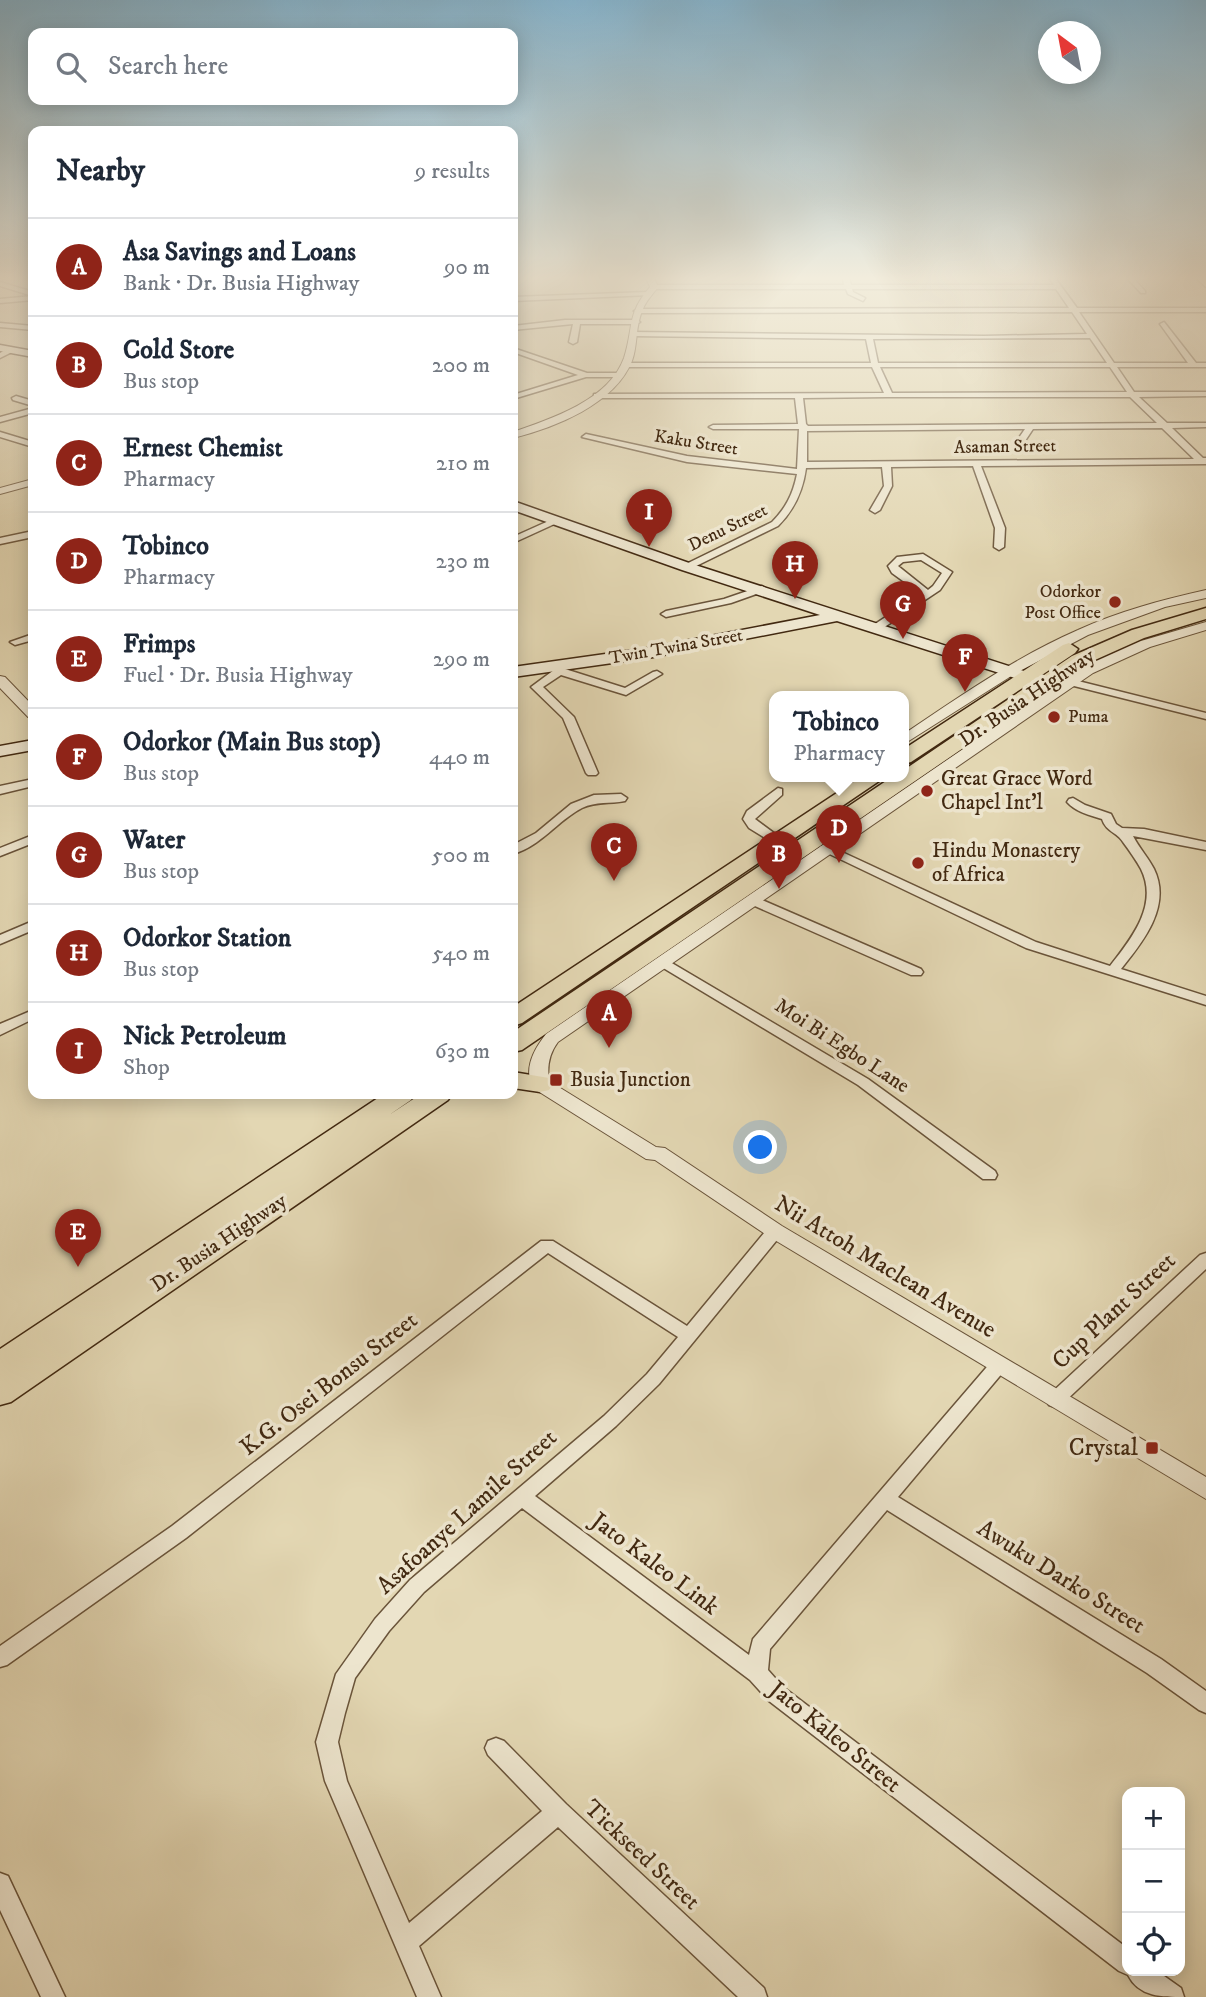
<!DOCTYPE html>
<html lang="en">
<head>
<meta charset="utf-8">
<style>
  :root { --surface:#fff; --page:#f2f2f3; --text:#1f2937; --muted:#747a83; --line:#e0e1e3; --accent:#8f2418 }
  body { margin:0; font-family:"IM FELL DW Pica",serif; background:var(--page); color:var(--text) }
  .controls { position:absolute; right:21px; bottom:21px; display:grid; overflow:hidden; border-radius:14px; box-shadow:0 4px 18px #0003 }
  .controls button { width:63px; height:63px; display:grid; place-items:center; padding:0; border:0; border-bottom:2px solid var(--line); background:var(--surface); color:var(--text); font:35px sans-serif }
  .compass { position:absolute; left:1038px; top:21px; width:63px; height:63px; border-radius:50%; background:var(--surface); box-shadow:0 4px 18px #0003; rotate:328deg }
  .you { position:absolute; left:761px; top:1148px; width:24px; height:24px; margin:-18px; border:5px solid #fff; border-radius:50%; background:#1a73e8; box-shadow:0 0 0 10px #1a73e833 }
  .badge { display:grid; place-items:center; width:46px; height:46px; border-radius:50%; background:var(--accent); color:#fff; font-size:23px; font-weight:700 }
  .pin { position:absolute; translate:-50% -58px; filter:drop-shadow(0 2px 4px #0008) }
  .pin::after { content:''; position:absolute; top:37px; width:24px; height:21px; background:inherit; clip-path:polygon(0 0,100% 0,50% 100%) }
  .popup { position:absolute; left:769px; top:691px; width:140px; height:91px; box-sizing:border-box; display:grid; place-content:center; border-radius:14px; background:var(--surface); filter:drop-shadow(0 2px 5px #0005); font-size:23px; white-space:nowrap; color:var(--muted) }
  .popup b { font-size:26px; color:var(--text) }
  .popup::after { content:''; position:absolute; left:50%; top:100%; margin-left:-14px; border:14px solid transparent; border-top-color:var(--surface) }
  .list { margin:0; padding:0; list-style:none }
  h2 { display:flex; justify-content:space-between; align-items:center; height:91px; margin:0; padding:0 28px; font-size:30px }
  h2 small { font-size:23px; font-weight:400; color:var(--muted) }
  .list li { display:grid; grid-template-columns:46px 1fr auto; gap:21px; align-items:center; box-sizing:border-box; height:98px; padding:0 28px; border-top:2px solid var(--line) }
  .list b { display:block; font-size:26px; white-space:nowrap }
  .list p { margin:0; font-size:23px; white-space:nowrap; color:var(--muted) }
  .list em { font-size:23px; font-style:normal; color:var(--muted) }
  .icon { flex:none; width:38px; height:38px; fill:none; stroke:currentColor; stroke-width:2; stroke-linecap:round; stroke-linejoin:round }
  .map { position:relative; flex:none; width:1206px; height:1997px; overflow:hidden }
  .search { position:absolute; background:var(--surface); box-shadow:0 4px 18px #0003; left:28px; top:28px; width:490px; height:77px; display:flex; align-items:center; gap:18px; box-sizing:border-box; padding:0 24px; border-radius:14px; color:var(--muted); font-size:26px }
  .panel { position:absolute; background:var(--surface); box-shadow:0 4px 18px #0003; left:28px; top:126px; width:490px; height:973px; border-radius:14px }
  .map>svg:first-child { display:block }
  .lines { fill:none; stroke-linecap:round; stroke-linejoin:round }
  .minor-casing { stroke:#6a543a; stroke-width:3 }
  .tertiary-casing { stroke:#6a543a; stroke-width:2 }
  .secondary-casing { stroke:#422911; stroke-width:3 }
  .trunk-casing { stroke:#422911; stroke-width:3 }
  .minor { fill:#ede5ce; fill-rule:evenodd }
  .tertiary { fill:#ede5ce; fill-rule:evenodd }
  .secondary { fill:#ede5ce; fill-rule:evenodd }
  .trunk { fill:#e3d7b3; fill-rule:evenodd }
  .poi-dot { fill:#8f2418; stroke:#ede5ce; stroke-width:2.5 }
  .labels { text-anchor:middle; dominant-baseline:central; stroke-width:7; stroke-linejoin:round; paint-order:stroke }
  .far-street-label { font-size:18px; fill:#422911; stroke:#ede5ce }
  .far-poi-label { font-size:18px; fill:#422911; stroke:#ede5ce; text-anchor:end }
  .street-label { font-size:21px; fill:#422911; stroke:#ede5ce }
  .poi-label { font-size:21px; fill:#422911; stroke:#ede5ce; text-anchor:start }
  .near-street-label { font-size:24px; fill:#422911; stroke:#ede5ce }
  .near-poi-label { font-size:24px; fill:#422911; stroke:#ede5ce; text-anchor:end }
</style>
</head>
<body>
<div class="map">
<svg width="1206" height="1997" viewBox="0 0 1206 1997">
  <rect width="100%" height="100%" fill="#e3d7b3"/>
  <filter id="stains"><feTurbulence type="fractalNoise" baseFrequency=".00286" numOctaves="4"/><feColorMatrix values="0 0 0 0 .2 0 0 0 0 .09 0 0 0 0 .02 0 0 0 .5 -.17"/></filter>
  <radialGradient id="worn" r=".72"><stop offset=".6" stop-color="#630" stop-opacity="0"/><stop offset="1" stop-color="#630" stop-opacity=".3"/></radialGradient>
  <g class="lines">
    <defs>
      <path id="minor" d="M843,278H849L851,285H1054L1050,279L1055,278L1077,308H1206V312H1079L1114,363H1188L1160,324L1164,322L1196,363H1206V367H1117L1134,392H1206V396L1139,397L1167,423H1206V427L1172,428L1203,458H1206V464L981,466L1005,528L1004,547L999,550L994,547L995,528L973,466L891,467L892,486L880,510L875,513L870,510L884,486L882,467L806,468C803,490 795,509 778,526L690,569H684V565L772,522C786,508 793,494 797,474L687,462L582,437L586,434L687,456L797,469L799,429H713L709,427L713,425L798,424L795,398H594V394L884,393L872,367H626L622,365L626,363H871L866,339L634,336H631V332L984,336L1087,334L1072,312L638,313L634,311L638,309L1069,308L1056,289H852L853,292L865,298L863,301L848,294L846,289H654L651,287L654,285H844ZM1090,338L1107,363H878L873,339ZM880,367H1110L1127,392L892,393ZM887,397H1130L1157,423L808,426L806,424L803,398ZM1162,428L1194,459L807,462V431L1025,429L1014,445L1018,448L1021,447L1033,429Z
        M1127,278H1133L1145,291V293H1141Z
        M1196,278H1202L1206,281V287Z
        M0,282L33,292V300L0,303V299L33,296L0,286Z
        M648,292L650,295L513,301V297Z
        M565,320H636L640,322L636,324H580L577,342L573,344L569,342L573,324L513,330V326Z
        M0,323L33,326V330L0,327Z
        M9,348L16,350L0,358V353Z
        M513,348L587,373H618L622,375L618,377H586L513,399V395L578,375L513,352Z
        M16,396L33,401V406L13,400L12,398Z
        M33,408V413L0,422V417Z
        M0,432L33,442V447L0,437Z
        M553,519L561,521L513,543V537Z
        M33,531V537L0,544V538Z
        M923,554L952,572L940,590L880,630H872V626L921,594L892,573L888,566L897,557ZM921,560L942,573L933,586L928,590L898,566L903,562Z
        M762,586L767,589L765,591L731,603L666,617L661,614L666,611L724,599Z
        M33,634V640L15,645L10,642Z
        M558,663L562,664L565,669L625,688L653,672L657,671L662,674L626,695L561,675L543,687L574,717L598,773L596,775H588L586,773L563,718L531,687L554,670L553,666Z
        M1070,679L1206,713V719L1066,684V680Z
        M33,779V786L0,794V786Z
        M778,788L782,789V795L755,819L782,839L784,842L778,846L749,828L743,819L747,811Z
        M621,794L627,798L625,801C610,804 596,801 582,808C557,821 541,846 513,854V845L536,833L571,804L594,795Z
        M1073,798L1085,805L1111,814L1116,824L1122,828L1144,829L1206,842V850L1133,836C1139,848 1148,857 1154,869C1172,906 1143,942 1121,969L1206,996V1005L1026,948L819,849L821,846H829L1036,942L1110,966C1131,939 1159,905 1141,869C1136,860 1129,850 1123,842C1117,832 1106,832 1102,819C1089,815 1076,812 1067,802L1069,799Z
        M33,835V843L0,856V848Z
        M753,896L921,969L923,972L921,975H911L748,903L746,900L748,897Z
        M33,921V930L0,944V935Z
        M665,959L868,1079L995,1171L997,1175L995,1179H983L858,1085L660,966L658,963L660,960Z
        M33,1010V1019L0,1035V1024Z
        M775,1225L781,1227L783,1231L781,1235L659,1384L616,1426L535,1496L749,1655L753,1639L992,1361L998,1359L1004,1361L1007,1366L1004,1371L898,1497L1161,1659L1206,1691V1713L1199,1710L1147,1673L887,1510L770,1649L768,1670L783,1687L1127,1948V1971H1157L1181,1988L1184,1997C1162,1997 1139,1997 1128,1975L1119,1971L769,1701L750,1680L522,1508L424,1592L389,1631L355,1678L345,1713L338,1742L347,1781L409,1923L542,1811L488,1755L485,1748L488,1741L496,1738L504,1741L566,1804L764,1988L767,1997H738L558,1827L419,1946L441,1997H417L325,1781L316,1742L336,1674L375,1619L410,1580L604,1416L647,1374L678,1337L548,1253L186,1538L7,1665L0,1667V1646L172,1526L541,1241H553L687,1326L769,1227Z
        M1206,1253V1269L1061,1405L1055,1407L1049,1405L1046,1400L1049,1395L1200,1255Z
        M0,1873L8,1876L65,1997H41L0,1910Z"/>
      <path id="tertiary" d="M646,278H654L658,287C653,294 646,301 643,309C635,325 638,345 632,361C615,404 554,428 513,438V432C551,419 609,400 624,358C634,327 626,315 650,287Z
        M33,479V485L0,494V488Z
        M1206,590V598L1165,607L1088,635L1016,673L904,744V734C960,696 1016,657 1078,630C1119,611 1162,600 1206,590Z
        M1206,622V630L1150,647L1093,673L558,1042C549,1054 547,1066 549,1081L656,1147L665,1148L782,1226L1206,1477V1499L768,1236L655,1160L646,1159L533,1088C523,1069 534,1049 546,1034L1083,667L1141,641Z
        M0,676L5,677L33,706V718L28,717L0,688Z"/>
      <path id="secondary" d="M0,345L33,351V357L0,351Z
        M513,501L692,564L1052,680L1054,683L1046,688L1040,686L837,621L648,658L513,677V667L648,648L820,615L682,570L513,510Z
        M33,740V750L0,756V746Z"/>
      <path id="trunk" d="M1206,608V619L1144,638L1086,664L522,1050L513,1052V1032L892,777H904V770L1072,656L1132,630Z
        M1069,643L1078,649L1075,653L911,762L904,764V749L1063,645Z
        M861,777H885L522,1023L513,1026V1007Z
        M513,1072L549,1078L553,1084L549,1090L540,1092L513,1088Z
        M384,1094H415L411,1100L389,1115L421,1094H452L448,1100L11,1402L0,1405V1349Z"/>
    </defs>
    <use href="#minor" class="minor-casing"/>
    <use href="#tertiary" class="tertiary-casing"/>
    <use href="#secondary" class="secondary-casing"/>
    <use href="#trunk" class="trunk-casing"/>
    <use href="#minor" class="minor"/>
    <use href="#tertiary" class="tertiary"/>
    <use href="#secondary" class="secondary"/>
    <use href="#trunk" class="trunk"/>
  </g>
  <linearGradient id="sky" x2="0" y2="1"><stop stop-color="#87b6d0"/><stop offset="0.5" stop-color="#f2eddd"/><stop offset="1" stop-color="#f2eddd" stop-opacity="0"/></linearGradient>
  <rect width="1206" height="557" fill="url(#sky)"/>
  <g class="poi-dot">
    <circle cx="1115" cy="602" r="7"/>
    <circle cx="1054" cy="717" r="7"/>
    <circle cx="927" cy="791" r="7"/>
    <circle cx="918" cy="863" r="7"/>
    <rect x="549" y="1073" width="14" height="14" rx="3.5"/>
    <rect x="1145" y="1441" width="14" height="14" rx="3.5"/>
  </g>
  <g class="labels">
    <g class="far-street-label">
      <text transform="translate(696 443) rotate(9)">Kaku Street</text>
      <text transform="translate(1005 447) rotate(-1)">Asaman Street</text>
      <text transform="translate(728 528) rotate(-26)">Denu Street</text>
      <text transform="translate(676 647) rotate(-10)">Twin Twina Street</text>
    </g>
    <g class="far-poi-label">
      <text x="1101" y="592">Odorkor<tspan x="1101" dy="21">Post Office</tspan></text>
      <text x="1068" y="717" text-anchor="start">Puma</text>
    </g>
    <g class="street-label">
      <text transform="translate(1027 698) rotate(-34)">Dr. Busia Highway</text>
      <text transform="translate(842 1046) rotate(33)">Moi Bi Egbo Lane</text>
      <text transform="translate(219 1243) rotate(-34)">Dr. Busia Highway</text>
    </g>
    <g class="poi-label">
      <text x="941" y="779">Great Grace Word<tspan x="941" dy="24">Chapel Int'l</tspan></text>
      <text x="932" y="851">Hindu Monastery<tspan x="932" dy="24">of Africa</tspan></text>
      <text x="570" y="1080">Busia Junction</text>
    </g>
    <g class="near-street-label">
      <text transform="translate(885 1267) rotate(31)">Nii Attoh Maclean Avenue</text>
      <text transform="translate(1114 1311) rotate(-43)">Cup Plant Street</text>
      <text transform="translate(329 1384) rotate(-38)">K.G. Osei Bonsu Street</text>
      <text transform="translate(467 1512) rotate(-42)">Asafoanye Lamile Street</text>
      <text transform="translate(655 1564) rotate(37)">Jato Kaleo Link</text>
      <text transform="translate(1061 1577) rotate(32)">Awuku Darko Street</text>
      <text transform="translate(835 1737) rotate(39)">Jato Kaleo Street</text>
      <text transform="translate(642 1855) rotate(43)">Tickseed Street</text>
    </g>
    <g class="near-poi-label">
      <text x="1138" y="1448">Crystal</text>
    </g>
  </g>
  <rect width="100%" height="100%" filter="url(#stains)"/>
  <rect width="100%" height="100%" fill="url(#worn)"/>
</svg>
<div class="controls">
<button>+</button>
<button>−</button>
<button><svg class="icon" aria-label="locate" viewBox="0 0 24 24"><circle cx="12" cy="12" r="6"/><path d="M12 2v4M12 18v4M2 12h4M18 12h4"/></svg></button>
</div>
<svg class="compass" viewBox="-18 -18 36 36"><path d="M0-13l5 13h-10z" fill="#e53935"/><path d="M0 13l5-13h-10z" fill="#747a83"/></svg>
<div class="you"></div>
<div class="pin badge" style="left:609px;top:1048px">A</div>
<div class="pin badge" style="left:779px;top:889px">B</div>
<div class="pin badge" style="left:614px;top:881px">C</div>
<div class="pin badge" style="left:839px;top:863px">D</div>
<div class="popup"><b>Tobinco</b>Pharmacy</div>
<div class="pin badge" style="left:78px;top:1267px">E</div>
<div class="pin badge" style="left:965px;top:692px">F</div>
<div class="pin badge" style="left:903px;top:639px">G</div>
<div class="pin badge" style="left:795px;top:599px">H</div>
<div class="pin badge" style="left:649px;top:547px">I</div>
<div class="search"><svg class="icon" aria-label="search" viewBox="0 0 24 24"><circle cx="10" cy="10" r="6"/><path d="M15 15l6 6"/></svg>Search here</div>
<section class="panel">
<h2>Nearby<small>9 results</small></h2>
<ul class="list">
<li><span class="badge">A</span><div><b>Asa Savings and Loans</b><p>Bank · Dr. Busia Highway</p></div><em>90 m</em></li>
<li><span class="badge">B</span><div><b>Cold Store</b><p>Bus stop</p></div><em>200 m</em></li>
<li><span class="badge">C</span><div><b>Ernest Chemist</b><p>Pharmacy</p></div><em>210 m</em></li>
<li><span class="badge">D</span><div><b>Tobinco</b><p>Pharmacy</p></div><em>230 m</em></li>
<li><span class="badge">E</span><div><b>Frimps</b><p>Fuel · Dr. Busia Highway</p></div><em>290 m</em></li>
<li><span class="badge">F</span><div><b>Odorkor (Main Bus stop)</b><p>Bus stop</p></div><em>440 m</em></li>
<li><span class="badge">G</span><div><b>Water</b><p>Bus stop</p></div><em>500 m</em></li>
<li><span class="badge">H</span><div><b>Odorkor Station</b><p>Bus stop</p></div><em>540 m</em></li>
<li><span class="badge">I</span><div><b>Nick Petroleum</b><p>Shop</p></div><em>630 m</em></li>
</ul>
</section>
</div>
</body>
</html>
